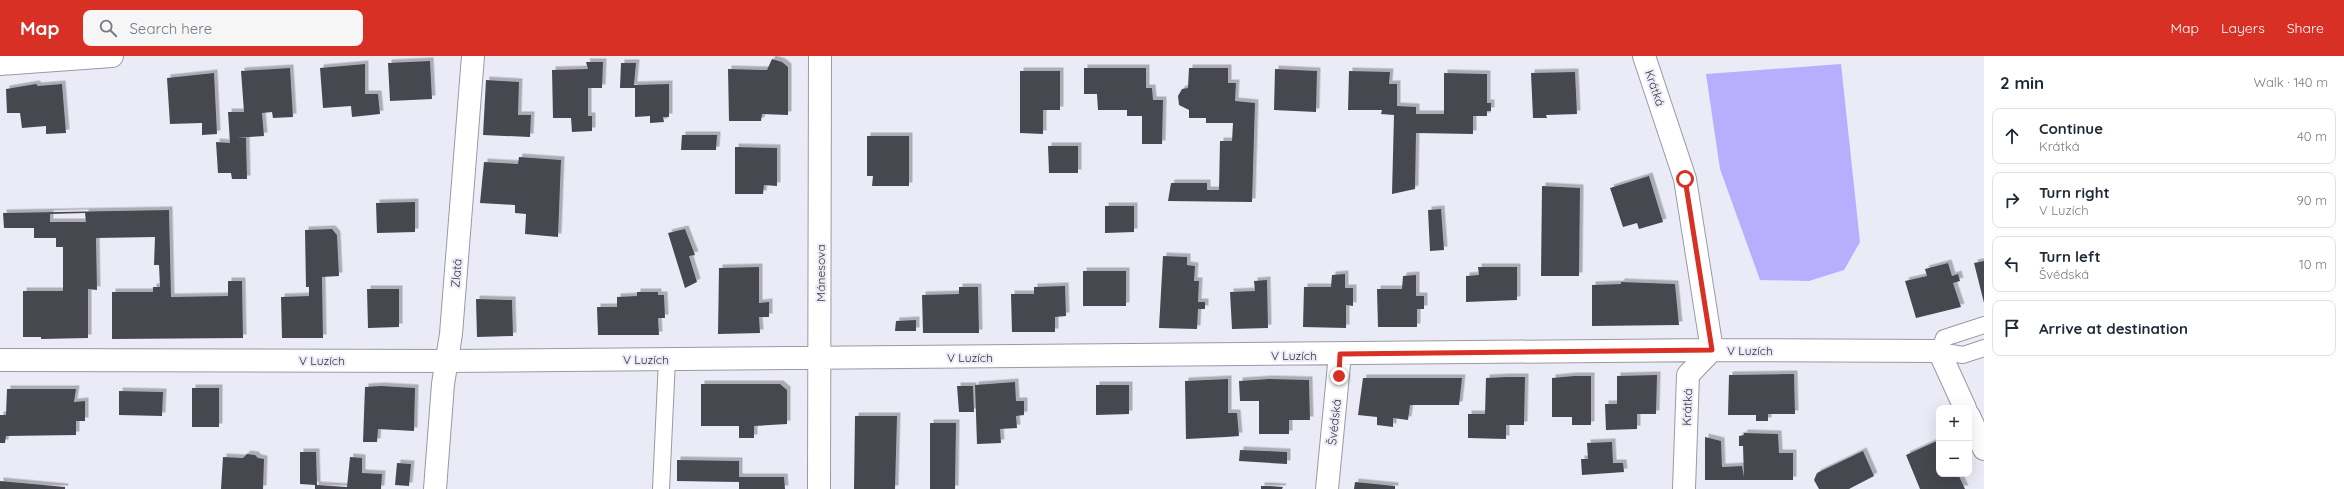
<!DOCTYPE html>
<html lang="en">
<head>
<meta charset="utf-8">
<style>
  :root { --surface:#fff; --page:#f6f6f7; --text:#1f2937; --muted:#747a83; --line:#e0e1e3; --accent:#d93025 }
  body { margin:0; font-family:Quicksand,sans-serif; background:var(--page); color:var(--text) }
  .controls { position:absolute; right:12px; bottom:12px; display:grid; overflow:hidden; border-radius:8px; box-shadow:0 4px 16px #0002 }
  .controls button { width:36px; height:36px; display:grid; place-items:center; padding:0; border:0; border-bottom:1px solid var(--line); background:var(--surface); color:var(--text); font:20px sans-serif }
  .stop { position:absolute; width:12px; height:12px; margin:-9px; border:3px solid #d93025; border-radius:50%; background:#fff }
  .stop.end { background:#d93025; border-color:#fff; box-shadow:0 1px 4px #0008 }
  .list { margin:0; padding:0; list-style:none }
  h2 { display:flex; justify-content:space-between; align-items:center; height:52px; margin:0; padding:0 16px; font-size:17px }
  h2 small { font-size:13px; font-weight:400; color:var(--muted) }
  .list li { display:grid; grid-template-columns:26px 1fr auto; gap:12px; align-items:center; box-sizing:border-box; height:56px; margin:0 8px 8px; padding:0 8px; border:1px solid var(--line); border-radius:8px }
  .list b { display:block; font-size:15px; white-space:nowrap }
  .list p { margin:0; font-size:13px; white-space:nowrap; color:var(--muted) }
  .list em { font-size:13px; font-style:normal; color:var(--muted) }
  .icon { flex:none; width:22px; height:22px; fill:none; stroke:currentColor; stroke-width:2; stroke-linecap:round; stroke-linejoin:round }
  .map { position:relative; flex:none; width:1984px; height:433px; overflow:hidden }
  header { display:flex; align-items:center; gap:24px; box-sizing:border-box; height:56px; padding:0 20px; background:var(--accent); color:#fff }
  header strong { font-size:19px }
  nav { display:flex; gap:22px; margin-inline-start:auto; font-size:14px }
  .search { width:280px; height:36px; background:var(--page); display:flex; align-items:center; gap:10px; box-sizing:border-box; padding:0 14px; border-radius:8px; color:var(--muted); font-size:15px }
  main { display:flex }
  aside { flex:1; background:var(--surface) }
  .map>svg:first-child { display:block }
  .green { fill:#b7affd }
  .building { fill:#474750; fill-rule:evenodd; filter:url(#shadow) }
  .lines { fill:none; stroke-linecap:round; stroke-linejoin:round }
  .service-casing { stroke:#9a99a4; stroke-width:18 }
  .minor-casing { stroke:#9a99a4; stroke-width:24 }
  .service { stroke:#fff; stroke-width:16 }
  .minor { stroke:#fff; stroke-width:22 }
  .route { stroke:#d93025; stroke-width:5 }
  .labels { text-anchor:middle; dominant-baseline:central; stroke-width:4; stroke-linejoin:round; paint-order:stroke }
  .street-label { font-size:12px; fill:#343438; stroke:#ebeaf7 }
</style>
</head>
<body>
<header>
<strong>Map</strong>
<div class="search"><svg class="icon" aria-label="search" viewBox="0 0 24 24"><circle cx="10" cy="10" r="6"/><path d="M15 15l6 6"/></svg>Search here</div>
<nav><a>Map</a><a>Layers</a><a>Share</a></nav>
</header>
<main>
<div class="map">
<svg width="1984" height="433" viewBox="0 0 1984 433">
  <defs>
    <filter id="shadow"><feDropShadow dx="3.5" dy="-3.5" stdDeviation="0" flood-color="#0004"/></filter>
  </defs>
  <rect width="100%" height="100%" fill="#ebeaf7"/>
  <path class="green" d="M1841,8L1860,186L1844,214L1809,225L1760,224L1720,113L1706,18Z"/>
  <path class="building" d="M772,3L782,6L788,11V59L762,58L761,65H729L728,13L767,14Z
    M430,5L432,43L390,45L388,7Z
    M586,6H603L602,32H588V60H592V75L572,76L571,62H553L552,14L588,13Z
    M621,7H636L634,29L669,28V61H663L664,66L650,67V60L635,61V32H620Z
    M365,8V38H378L380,58L352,61L351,50L323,52L320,12Z
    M290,12L293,61L273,62L272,56L262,57L264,80L237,82H246L247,123H232L231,117H218L216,86L230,87L228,56H244L241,15Z
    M1084,12H1146V32H1152L1153,44H1163L1162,88H1142V60H1127V54H1098L1097,38H1084Z
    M1189,12H1228V27H1236L1235,45L1255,47L1252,146L1168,145L1171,127H1207V134H1219L1220,85H1232L1233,67H1206V62H1189V54L1179,49L1178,40L1182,33L1188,32Z
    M1275,13L1317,15L1316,56L1274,54Z
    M1020,15H1060V54H1043V78L1020,77Z
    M1349,15L1390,16L1389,28H1397V50L1416,51V58H1444V17L1487,18V47H1491V55H1487V60H1473V78L1416,77L1415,133L1392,138L1394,59L1381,58L1382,54H1348Z
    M1575,16L1577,58L1546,59L1547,62H1533L1531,17Z
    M214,17L217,78L202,79V67L170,68L167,22Z
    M486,24L519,26L518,59H531L530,81L483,79Z
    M36,28L38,30L62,28L66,77L46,78V70L22,72L20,57H7L6,33Z
    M682,79H717L716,94H681Z
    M867,80H909V130H872L873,120H867Z
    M1048,90H1078V117H1049Z
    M735,91L777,92V130L764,129L763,138H735Z
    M519,101L561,104L558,181L525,178L526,158L515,157V149L480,147L484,106L518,108Z
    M1649,120L1663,166L1639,173L1637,167L1623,171L1610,132Z
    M1542,130L1580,132L1579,220H1541Z
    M415,146V176L377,177L376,147Z
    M1105,150H1134V176L1105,177Z
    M1441,153L1444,194L1430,195L1428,154Z
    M169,154L171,241L228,240V225H242L243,282L112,283V236H153V231H160L159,209H154L155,181L96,182L97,234L88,233V282L41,283V281H23V235H63V191H56V182H34V172H4L3,157ZM85,157L86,166H50V158Z
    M332,173L337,179L339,220L322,221L323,282H282L281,241L309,240V231H306L305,174Z
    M685,173L695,199L689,200L697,226L685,232L668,177Z
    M1163,200L1187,201V209L1195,210L1194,225H1199L1198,246H1205V253H1198L1197,273L1159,272Z
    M1984,205V247L1974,207Z
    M1948,207L1952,220L1958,218L1960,225L1953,227L1961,251L1916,262L1905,225L1927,220L1925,213Z
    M759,211V247L769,246V261H759L760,277L718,278L719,212Z
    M1478,211H1517V244L1466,246V220L1479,219Z
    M1083,215H1126V250H1083Z
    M1345,218V232H1353V250L1346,249V272L1303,271L1304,231H1331L1332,219Z
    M1416,219V240H1424V253H1417V271H1378L1377,233H1402L1403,220Z
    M1267,224L1268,272L1232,273L1230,236L1255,235L1254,225Z
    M1621,226L1675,228L1679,269L1592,270V229L1621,228Z
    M1065,230L1066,260L1055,261V276H1012L1011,238H1034V231Z
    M959,231H978L979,277H923L922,239L959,238Z
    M367,233H399V271L368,272Z
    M637,236H658V239H664L665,262H658L659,279H598L597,251H617V241L637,240Z
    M476,243L512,244L513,280L477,281Z
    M916,264V275H895L896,265Z
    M1794,318L1795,358H1768V365H1756V359H1728L1729,319Z
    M1657,319L1656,358H1637V373L1606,374L1605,348H1617V320Z
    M1574,320H1591V369H1572V361H1552V322Z
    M1507,321H1525L1524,369H1506V383L1468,382V358H1485L1486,322Z
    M1363,322H1462L1459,349H1410L1408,364L1393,362V371L1377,369V361L1358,359Z
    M1228,323V357H1237L1239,380L1226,381V376V381L1186,383L1185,325Z
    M1269,323L1309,324L1310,364H1289V378H1259V345H1240L1239,325Z
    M1015,326L1016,345H1024V359L1016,360L1017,372L1000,373L1001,387L977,388L975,329Z
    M701,328H780L787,334V368L754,370V382H739V370H701Z
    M1096,329H1129V358L1096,359Z
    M381,330L415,332L414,375L378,373L377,386H363L365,331Z
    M957,330H973L974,356H959Z
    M192,332H219V371H192Z
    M7,333H76L74,346L85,345V365H76V379L6,380L5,387H0V359H6Z
    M119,335L163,336L162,360L119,359Z
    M855,360H897L895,433H854Z
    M930,367H956L955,433H930Z
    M1744,377L1778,378L1779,397H1793V424H1705V381L1721,385L1722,411L1742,410L1744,421L1743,390H1739V380L1744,379Z
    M1939,384V418H1958L1965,433H1920L1906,399Z
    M1612,386L1613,407H1623L1624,416L1582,419L1581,403H1588L1587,387Z
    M1240,394L1287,396V408L1239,405Z
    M1863,395L1874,420L1849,433H1819L1814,424L1817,417Z
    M300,396H316L317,429L347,431L350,401L362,402V417L382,418L381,433H315V429L300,428Z
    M247,398L255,399L258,402L264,403L263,433H221L223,401L243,402Z
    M677,404L739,405V421H784L785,433H739V426L677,425Z
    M397,407L411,408L409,430L395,429Z
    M0,425L65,431V433H0Z
    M1355,426L1395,430V433H1354Z
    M1261,430H1270L1283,431L1282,433H1261Z"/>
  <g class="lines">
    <defs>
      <path id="service" d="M1984,269L1944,282L1939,295L1963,299L1984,292
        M661,433L667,303"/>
      <path id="minor" d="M1644,0L1685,123L1712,294L1688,319L1684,433
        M0,8L112,0
        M0,304L448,305L1712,294L1939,295L1965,352
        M1969,360L1984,393
        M435,433L443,328L451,278L473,0
        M819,433L820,0
        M1327,433L1340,298"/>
    </defs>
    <use href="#service" class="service-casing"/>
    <use href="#minor" class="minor-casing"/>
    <use href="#service" class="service"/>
    <use href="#minor" class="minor"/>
  </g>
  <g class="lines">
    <path class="route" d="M1339,320L1340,298L1712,294L1685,123"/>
  </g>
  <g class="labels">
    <g class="street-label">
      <text transform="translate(1655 32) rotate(71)">Krátká</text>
      <text transform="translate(456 217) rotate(-85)">Zlatá</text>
      <text transform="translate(820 217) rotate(-90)">Mánesova</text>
      <text x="1750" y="294">V Luzích</text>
      <text x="1294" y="299">V Luzích</text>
      <text x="970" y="301">V Luzích</text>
      <text x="646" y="303">V Luzích</text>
      <text x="322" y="304">V Luzích</text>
      <text transform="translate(1687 351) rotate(-88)">Krátká</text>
      <text transform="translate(1334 366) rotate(-84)">Švédská</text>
    </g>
  </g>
</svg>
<div class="controls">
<button>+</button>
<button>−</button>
</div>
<div class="stop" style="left:1685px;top:123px"></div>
<div class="stop end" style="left:1339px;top:320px"></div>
</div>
<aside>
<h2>2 min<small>Walk · 140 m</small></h2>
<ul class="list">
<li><svg class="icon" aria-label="ahead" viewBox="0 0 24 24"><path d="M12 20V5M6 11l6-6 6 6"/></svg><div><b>Continue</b><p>Krátká</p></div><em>40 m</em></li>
<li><svg class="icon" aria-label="right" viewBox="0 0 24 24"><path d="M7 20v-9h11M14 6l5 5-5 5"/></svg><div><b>Turn right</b><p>V Luzích</p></div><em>90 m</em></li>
<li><svg class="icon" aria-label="left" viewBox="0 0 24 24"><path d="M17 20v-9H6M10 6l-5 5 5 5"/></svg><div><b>Turn left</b><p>Švédská</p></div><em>10 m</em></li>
<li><svg class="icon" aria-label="arrive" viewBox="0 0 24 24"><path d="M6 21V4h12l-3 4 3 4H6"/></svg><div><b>Arrive at destination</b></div></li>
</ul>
</aside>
</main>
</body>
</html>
